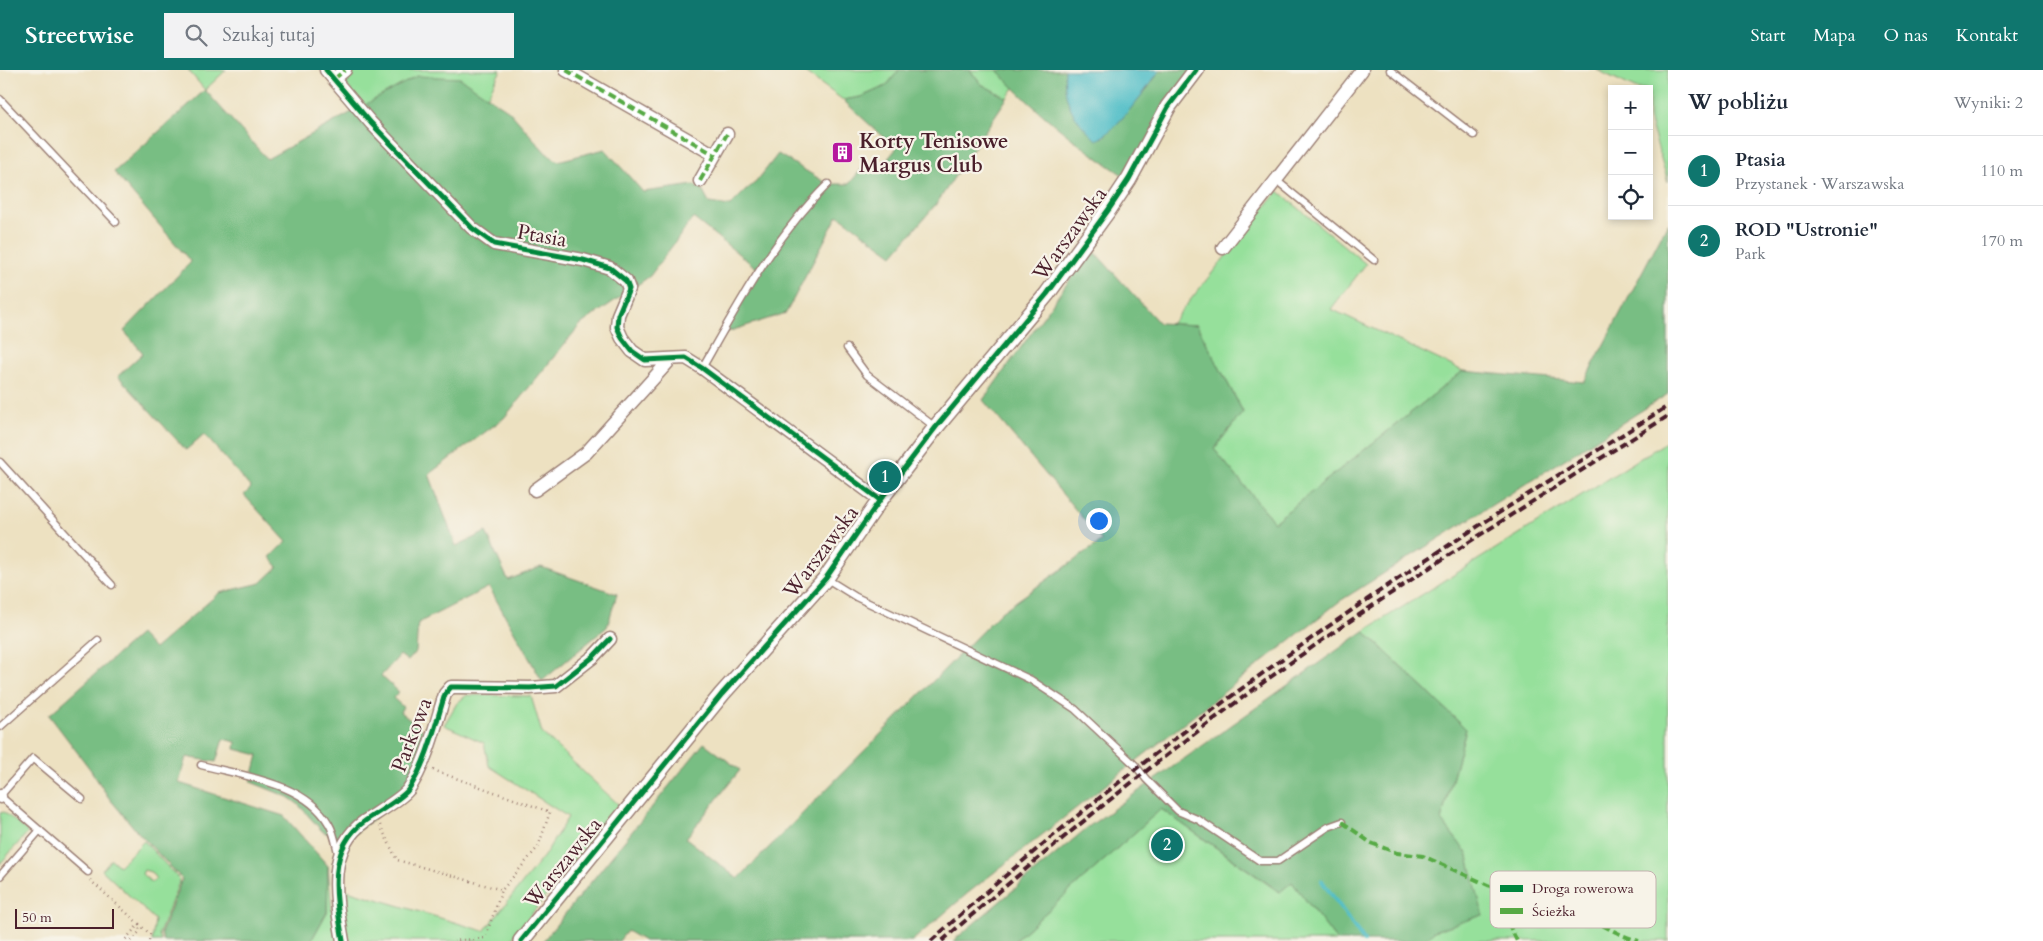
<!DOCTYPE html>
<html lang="pl">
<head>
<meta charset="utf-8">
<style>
  :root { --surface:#fff; --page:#f2f2f3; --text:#1f2937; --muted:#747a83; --line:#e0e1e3; --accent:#0f766e }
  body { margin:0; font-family:Cardo,serif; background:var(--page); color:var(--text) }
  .controls { position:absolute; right:15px; top:15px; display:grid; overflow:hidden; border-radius:0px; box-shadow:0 2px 8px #0003 }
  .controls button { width:45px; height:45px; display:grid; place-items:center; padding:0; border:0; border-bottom:1px solid var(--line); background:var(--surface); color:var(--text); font:25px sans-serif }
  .scale { position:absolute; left:15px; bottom:12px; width:99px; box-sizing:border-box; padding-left:5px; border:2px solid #4a1f2b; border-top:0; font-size:14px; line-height:18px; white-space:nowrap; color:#4a1f2b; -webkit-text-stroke:4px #f7f3e8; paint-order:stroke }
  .you { position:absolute; left:1098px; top:450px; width:18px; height:18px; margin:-12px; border:4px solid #fff; border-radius:50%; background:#1a73e8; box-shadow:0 0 0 8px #1a73e833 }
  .badge { display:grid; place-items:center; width:32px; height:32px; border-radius:50%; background:var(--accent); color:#fff; font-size:16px; font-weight:700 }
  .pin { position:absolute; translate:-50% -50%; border:2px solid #fff; box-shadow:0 1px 5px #0006 }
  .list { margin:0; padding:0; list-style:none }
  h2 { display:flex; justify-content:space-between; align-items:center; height:65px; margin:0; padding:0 20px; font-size:21px }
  h2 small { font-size:16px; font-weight:400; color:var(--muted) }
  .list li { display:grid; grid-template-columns:32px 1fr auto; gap:15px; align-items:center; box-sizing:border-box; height:70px; padding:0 20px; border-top:1px solid var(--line) }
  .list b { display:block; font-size:19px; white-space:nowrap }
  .list p { margin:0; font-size:16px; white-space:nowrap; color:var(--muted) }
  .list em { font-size:16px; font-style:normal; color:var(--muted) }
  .icon { flex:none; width:28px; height:28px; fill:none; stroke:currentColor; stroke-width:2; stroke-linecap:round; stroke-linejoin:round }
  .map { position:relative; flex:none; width:1668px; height:871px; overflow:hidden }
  header { display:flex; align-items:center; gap:30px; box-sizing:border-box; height:70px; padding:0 25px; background:var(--accent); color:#fff }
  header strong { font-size:24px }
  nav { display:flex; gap:28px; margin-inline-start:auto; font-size:18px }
  .search { width:350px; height:45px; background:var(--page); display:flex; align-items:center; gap:12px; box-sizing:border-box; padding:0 18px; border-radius:0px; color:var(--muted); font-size:19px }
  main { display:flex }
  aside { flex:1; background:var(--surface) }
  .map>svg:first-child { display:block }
  .green { fill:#96e09b; stroke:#708063; fill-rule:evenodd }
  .forest { fill:#78be83; stroke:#616e57 }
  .water { fill:#50bec7; stroke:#4d6e79 }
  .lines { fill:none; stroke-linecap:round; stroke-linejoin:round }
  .stream { stroke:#50bec7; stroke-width:4 }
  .service-casing { stroke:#9c8076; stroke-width:9 }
  .minor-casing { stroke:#9c8076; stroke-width:15 }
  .tertiary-casing { stroke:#9c8076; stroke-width:18 }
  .path { stroke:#9c8076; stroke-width:2.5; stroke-dasharray:1 4; stroke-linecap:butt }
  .service { stroke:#fff; stroke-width:6 }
  .minor { stroke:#fff; stroke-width:12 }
  .tertiary { stroke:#fff; stroke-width:15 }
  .rail { stroke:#4a1f2b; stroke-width:4; stroke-dasharray:8 4; stroke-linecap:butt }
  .quiet { stroke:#57aa44; stroke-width:4; stroke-dasharray:8 4; stroke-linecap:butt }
  .cycleway-casing { stroke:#f7f3e8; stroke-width:8 }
  .cycleway { stroke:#00873e; stroke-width:5 }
  .labels { text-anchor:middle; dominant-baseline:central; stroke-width:4.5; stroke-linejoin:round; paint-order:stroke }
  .poi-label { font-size:21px; font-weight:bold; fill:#4a1f2b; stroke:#f7f3e8; text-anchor:start }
  .street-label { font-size:21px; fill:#4a1f2b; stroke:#f7f3e8 }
  .key { fill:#f7f3e8; stroke:#c3b3af; stroke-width:1 }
  .key-label { font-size:14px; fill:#4a1f2b }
</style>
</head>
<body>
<header>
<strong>Streetwise</strong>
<div class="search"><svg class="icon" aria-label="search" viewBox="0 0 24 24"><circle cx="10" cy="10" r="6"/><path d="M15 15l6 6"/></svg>Szukaj tutaj</div>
<nav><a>Start</a><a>Mapa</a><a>O nas</a><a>Kontakt</a></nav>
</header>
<main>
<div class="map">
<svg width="1668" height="871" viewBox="0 0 1668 871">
  <rect width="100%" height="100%" fill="#f7f3e8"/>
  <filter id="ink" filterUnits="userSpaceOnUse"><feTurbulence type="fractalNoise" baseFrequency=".02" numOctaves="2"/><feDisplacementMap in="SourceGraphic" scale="10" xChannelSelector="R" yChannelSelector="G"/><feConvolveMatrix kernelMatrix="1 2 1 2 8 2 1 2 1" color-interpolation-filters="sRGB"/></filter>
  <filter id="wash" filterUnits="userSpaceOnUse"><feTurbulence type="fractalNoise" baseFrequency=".0096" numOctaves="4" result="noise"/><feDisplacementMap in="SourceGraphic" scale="20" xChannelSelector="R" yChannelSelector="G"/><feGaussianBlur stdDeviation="1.12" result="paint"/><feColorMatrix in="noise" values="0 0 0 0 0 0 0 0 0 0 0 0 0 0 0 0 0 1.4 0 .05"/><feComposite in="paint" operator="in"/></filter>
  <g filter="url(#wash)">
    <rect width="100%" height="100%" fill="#ede1c1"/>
    <path class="green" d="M188,0H226L205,20Z
      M357,0H501L487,27L460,9L363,36L343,11Z
      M802,0H899L886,16L861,27L843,30Z
      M970,0H997L1014,18L1007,28L981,14Z
      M1597,0H1668V112L1649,48V19H1637Z
      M1278,121L1366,194L1331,239L1463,301L1274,452L1214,379L1243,342L1197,255L1171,254Z
      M1668,371V871H1424L1434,861L1482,844L1467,783L1441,750L1466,659L1364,561Z
      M467,625L531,626L542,663L619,735L510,871H348L340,818L484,861L544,786L568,747L489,696L484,673L444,655L457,633Z
      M1161,739L1279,822L1292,812L1337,871H1014Z
      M4,742L28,762L0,794V743Z
      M144,771L180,810L159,864L161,871H152L155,850L102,800L111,789L119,796ZM144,800L151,802L156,809L151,812L142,804Z
      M328,796L332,842L338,871H311L327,842Z"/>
    <path class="forest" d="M899,0H970L981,14L1007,28L937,133L893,185L838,145L786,243L721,264L759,200L693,148L650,206L580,255L504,348L429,404L456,476L486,462L508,510L541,497L617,524L607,557L542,611L489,517L418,553L416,582L408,591L400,585L381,606L399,622L393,628L403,637L400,642L429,665L407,721L345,772L322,761L298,734L288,727L251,712L258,685L235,679L236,672L223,669L216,692L186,687L179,713L284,746L328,796L327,842L311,871H163L161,863L182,809L135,759L109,728L90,699L49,645L140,564L154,579L219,523L261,513L278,497L270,487L287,472L244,425L251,418L204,364L186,380L118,306L143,283L124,261L191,192L114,102L205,20L267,89L417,6L460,8L509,41L546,83L558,91L605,79L643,122L694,115L701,118L709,133L730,136L745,121L756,112L778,84L828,114H849L865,95L877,102L896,79L843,30L861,27L886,16Z
      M997,0H1065V14L1103,68L1148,18L1160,0H1196L1129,109C1081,78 1035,42 997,0Z
      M1668,153V324L1340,531L968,823L912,871H644L627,861L619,871H543L704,673L740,700L686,768L738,809L1001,542L1102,471L983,330L1092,179L1159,253L1197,255L1243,342L1214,379L1274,452L1463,301L1584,312Z
      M1364,561L1466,659L1441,750L1467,783L1483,845L1434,861L1424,871H1337L1292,812L1280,822L1161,739L1014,871H953L1088,757Z"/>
    <path class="water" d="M1065,0H1160C1149,16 1113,65 1096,70C1074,49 1062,32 1065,0Z"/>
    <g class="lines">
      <path class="stream" d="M1322,811L1364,871"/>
    </g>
  </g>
  <g filter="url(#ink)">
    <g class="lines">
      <defs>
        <path id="service" d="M1390,0L1474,65
          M0,29L116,152
          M1276,110L1374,190
          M847,278L867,305L935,357
          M702,298C739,233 775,166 828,114
          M0,392L112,515
          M827,509L856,527L1031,610L1075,639L1135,695L1146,709L1178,741L1199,750L1260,791H1278L1328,757L1342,752
          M0,657L98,570
          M201,695C243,706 306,713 329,754C334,762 336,774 338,783
          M82,729L33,688L0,726L88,802
          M0,806L40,760"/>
        <path id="minor" d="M326,0L371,53L472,158L494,174L583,190L610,198L626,211L629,219L618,245L617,257L622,268L632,281L645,290L686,288L702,298L880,430
          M566,0L715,85
          M334,9L345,0
          M700,111L727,64
          M1223,178L1362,0
          M535,420L586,383L670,290
          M0,726V727
          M343,871C336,830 325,779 365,751C375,744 401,729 408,720C426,695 436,653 445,624L451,617H458L530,618L556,616L593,587L610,569"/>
        <path id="tertiary" d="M521,871L722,624L826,508L880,430L936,357L1047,224L1109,139L1129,109L1168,37L1196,0"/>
      </defs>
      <use href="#service" class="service-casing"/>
      <use href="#minor" class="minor-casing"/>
      <use href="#tertiary" class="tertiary-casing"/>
      <path class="path" d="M433,700L550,742L538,777L502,820
        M380,755L397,790L502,820L485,868L454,871
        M90,810L139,854L124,871
        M139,854L150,864L149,871
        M131,871L140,861L139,855"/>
      <use href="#service" class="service"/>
      <use href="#minor" class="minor"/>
      <use href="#tertiary" class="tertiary"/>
      <path class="rail" d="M931,871C1069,747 1217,632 1371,527C1468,461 1568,399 1668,336
        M942,871C1064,764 1191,662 1324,569C1436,491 1552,419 1668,346"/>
      <path class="quiet" d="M566,0L715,85
        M334,9L345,0
        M700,111L727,64
        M1342,752L1371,773L1397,783L1423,786L1490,816L1517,871
        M1490,816C1515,821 1541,825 1565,836C1591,846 1612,864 1639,871"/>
      <defs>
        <path id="cycleway" d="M326,0L371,53L472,158L494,174L583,190L610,198L626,211L629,219L618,245L617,257L622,268L632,281L645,290L686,288L702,298L880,430
          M343,871C336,830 325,779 365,751C375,744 401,729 408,720C426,695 436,653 445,624L451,617H458L530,618L556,616L593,587L610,569
          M521,871L722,624L826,508L880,430L936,357L1047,224L1109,139L1129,109L1168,37L1196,0"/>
      </defs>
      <use href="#cycleway" class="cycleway-casing"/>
      <use href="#cycleway" class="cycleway"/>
    </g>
  </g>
  <defs>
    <symbol id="building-square" viewBox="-11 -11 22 22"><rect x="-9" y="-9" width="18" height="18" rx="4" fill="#b5179e" stroke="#f7f3e8"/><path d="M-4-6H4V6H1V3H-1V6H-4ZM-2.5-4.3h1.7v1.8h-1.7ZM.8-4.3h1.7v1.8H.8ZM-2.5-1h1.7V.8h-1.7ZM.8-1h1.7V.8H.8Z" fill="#fff"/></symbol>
  </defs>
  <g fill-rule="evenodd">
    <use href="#building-square" x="830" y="70" width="25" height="25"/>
  </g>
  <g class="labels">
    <g class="poi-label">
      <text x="859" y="71">Korty Tenisowe<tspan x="859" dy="24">Margus Club</tspan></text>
    </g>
    <g class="street-label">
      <text transform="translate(1070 164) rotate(-54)">Warszawska</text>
      <text transform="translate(542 166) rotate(10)">Ptasia</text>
      <text transform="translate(821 482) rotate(-53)">Warszawska</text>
      <text transform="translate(412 665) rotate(-69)">Parkowa</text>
      <text transform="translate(563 793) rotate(-51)">Warszawska</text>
    </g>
  </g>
  <rect x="1490" y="801" width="166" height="57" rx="8" class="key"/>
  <rect x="1500" y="815" width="23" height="7" fill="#00873e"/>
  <rect x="1500" y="838" width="23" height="6" fill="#57aa44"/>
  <g class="key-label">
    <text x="1532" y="823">Droga rowerowa</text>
    <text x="1532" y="846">Ścieżka</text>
  </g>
</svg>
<div class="controls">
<button>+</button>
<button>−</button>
<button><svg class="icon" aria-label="locate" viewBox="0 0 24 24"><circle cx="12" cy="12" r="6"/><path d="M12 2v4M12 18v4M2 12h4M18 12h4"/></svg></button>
</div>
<div class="scale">50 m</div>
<div class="you"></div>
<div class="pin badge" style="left:885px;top:407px">1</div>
<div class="pin badge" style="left:1167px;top:775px">2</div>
</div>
<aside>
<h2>W pobliżu<small>Wyniki: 2</small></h2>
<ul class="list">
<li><span class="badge">1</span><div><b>Ptasia</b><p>Przystanek · Warszawska</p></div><em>110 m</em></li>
<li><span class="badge">2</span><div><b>ROD &quot;Ustronie&quot;</b><p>Park</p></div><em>170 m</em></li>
</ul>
</aside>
</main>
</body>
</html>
